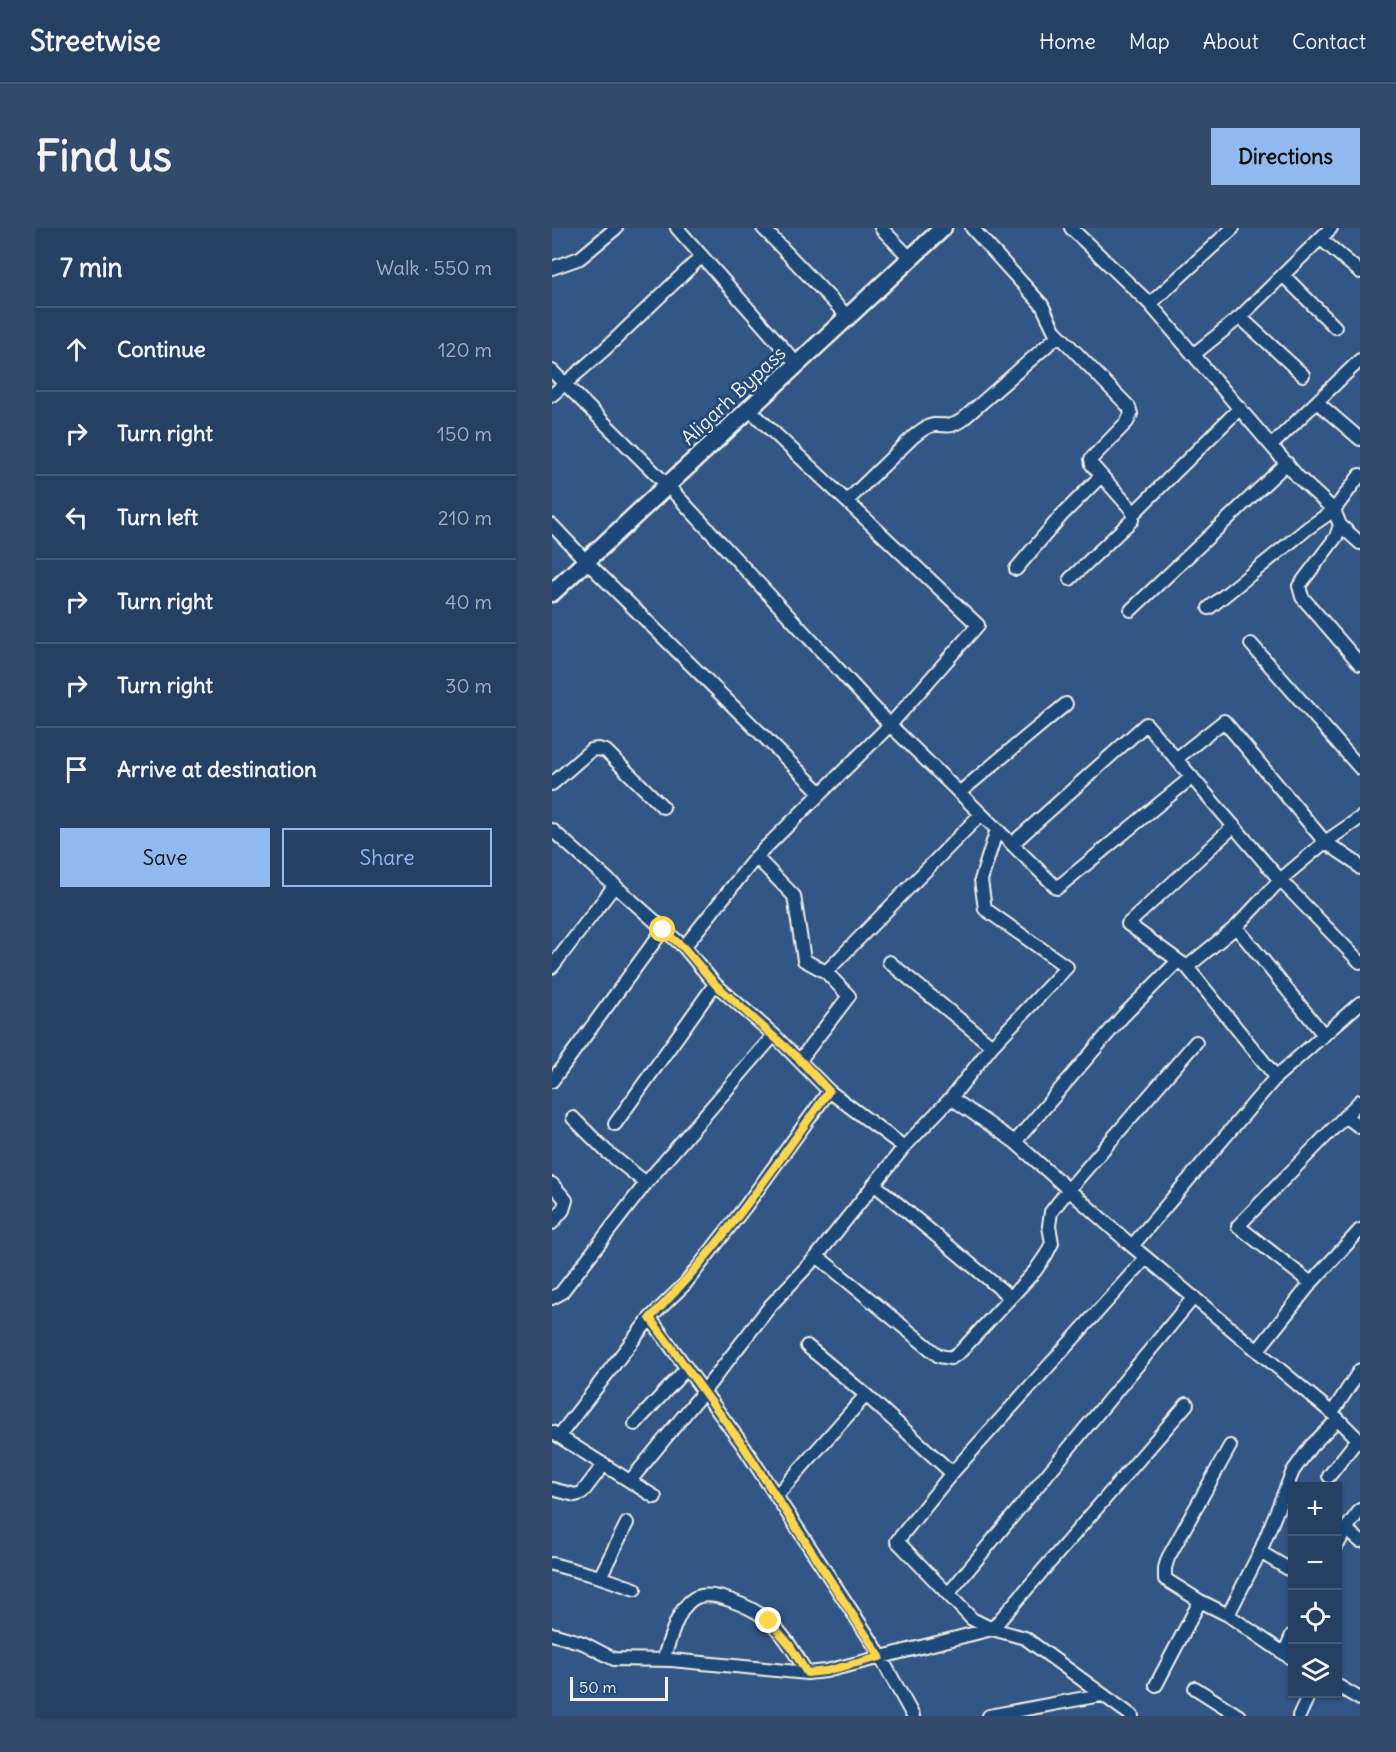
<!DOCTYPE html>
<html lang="en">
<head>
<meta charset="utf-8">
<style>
  :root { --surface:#264064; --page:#324b6d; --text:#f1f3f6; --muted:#a4afbf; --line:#425978; --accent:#90b9f0 }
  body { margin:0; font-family:Delius,sans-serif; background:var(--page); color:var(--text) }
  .controls { position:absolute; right:18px; bottom:18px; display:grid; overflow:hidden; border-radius:0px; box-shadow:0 2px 4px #0004 }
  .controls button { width:54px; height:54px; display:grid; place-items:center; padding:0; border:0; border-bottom:2px solid var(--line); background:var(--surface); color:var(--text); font:30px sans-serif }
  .scale { position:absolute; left:18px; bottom:15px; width:98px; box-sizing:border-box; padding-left:6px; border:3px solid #f4f1e8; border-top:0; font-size:16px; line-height:21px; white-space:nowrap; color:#f4f1e8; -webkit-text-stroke:4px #1f4a7a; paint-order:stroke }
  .stop { position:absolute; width:18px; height:18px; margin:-14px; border:4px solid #ffd54a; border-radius:50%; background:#fff }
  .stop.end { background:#ffd54a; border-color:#fff; box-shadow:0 2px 6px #0008 }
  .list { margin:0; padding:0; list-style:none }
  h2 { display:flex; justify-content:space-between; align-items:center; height:78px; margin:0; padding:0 24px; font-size:26px }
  h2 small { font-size:20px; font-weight:400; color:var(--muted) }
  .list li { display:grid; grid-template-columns:39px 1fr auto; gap:18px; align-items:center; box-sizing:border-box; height:84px; padding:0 24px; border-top:2px solid var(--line) }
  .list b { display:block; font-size:22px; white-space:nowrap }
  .list em { font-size:20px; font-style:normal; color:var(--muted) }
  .actions { display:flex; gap:12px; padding:18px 24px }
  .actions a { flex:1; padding:14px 0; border:2px solid var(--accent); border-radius:0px; text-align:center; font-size:21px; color:var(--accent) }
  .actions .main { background:var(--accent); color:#111 }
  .icon { flex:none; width:33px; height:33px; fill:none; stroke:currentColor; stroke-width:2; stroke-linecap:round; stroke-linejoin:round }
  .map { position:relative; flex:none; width:808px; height:1488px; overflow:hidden; border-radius:0px }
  header { display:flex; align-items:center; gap:36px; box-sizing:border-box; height:84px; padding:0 30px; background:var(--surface); border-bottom:2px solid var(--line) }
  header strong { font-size:28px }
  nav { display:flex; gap:33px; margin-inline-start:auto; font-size:21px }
  .intro { display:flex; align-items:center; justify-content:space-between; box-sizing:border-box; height:144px; padding:0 36px }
  h1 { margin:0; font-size:42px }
  .button { padding:15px 27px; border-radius:0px; background:var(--accent); color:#111; font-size:21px; font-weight:700 }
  main { display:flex; gap:36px; padding:0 36px }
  aside { flex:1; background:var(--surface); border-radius:0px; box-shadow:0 2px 4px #0004 }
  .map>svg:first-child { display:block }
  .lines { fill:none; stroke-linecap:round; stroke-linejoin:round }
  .minor-casing { stroke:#f4f1e8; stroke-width:16 }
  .secondary-casing { stroke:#f4f1e8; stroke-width:21 }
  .minor { stroke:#1f4a7a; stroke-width:12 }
  .secondary { stroke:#1f4a7a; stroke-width:16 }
  .route { stroke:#ffd54a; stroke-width:8 }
  .labels { text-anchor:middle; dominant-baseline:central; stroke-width:6; stroke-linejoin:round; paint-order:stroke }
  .street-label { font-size:20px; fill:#f4f1e8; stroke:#1f4a7a }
</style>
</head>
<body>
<header>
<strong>Streetwise</strong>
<nav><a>Home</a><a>Map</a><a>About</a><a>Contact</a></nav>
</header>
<div class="intro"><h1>Find us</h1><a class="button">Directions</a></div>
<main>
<aside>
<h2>7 min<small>Walk · 550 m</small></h2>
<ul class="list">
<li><svg class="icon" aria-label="ahead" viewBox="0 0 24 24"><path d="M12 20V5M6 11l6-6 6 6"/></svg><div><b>Continue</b></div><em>120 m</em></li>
<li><svg class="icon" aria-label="right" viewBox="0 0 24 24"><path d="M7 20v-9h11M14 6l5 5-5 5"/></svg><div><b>Turn right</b></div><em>150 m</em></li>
<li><svg class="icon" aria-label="left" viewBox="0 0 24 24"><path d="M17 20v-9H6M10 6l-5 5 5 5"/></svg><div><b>Turn left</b></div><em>210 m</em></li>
<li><svg class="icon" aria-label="right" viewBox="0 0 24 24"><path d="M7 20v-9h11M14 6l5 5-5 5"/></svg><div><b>Turn right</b></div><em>40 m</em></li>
<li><svg class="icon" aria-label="right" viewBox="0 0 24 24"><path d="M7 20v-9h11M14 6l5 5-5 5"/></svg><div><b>Turn right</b></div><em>30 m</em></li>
<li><svg class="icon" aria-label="arrive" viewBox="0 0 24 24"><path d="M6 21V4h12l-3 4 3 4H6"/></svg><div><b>Arrive at destination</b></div></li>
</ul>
<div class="actions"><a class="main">Save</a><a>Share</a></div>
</aside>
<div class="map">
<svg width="808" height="1488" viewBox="0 0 808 1488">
  <rect width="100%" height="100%" fill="#325685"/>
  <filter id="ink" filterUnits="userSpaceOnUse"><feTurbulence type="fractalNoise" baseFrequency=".0167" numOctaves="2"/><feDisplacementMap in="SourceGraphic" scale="12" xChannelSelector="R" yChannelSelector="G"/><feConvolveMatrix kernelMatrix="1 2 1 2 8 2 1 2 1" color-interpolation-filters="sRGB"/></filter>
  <g filter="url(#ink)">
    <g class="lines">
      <defs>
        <path id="minor" d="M125,0L245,136
          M211,0L296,89
          M329,0L359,31
          M420,0L490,77L502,102L577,179L579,186L575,194L539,231L540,237L579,281L581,286L580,292L518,351
          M519,0L598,76L746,249L782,282L788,297L808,315
          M769,11L808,44
          M0,40L28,30L64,0
          M732,48L783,99
          M598,76L681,0
          M688,89L751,147
          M641,127L688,89L779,0
          M0,143L116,258L338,497L505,660L640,549
          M0,167L52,122L150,28
          M766,175L808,211
          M720,217L808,132
          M295,273L361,209C367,204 374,198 382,197C397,196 395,201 410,192L507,107
          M581,286L688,180
          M0,297L34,333L269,565
          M788,297L784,309L747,358L750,369L808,436
          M464,341L509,288L549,248
          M657,380L756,300L782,282L808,247
          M579,382L735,235
          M699,416L808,540
          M624,531L672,493L773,614L808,590
          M0,556L39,522L46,521L54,523L111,579
          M407,565L514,476
          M682,598L576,696L635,739L724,849
          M0,602L132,719L163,756L222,807L277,863L352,919L399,870L440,818L515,739L433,681L429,652L445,601
          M460,616L594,496L728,652L808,734
          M204,629L242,668L252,732L274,744L297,768L248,832
          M684,699L772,807
          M132,719L204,629L338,497L426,397L197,181
          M337,734L440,818
          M0,739L63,657
          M635,739L684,699L728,652L773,614L803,634L808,640
          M274,744L429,586
          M0,853L111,702
          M399,870L463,914L580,1018L780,1185L808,1213
          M793,888L808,899
          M21,890L54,923L94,955
          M63,896L163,756
          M463,914L571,788L626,733
          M0,956L14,972L11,982L0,995
          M322,956L458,1069
          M580,1018L724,849L808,775
          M265,1028L387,1128L399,1130L409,1123L483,1043L494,1027L500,1015L497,998L499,984L517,961L644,814
          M759,1055L686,998L808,873
          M0,1070L9,1065L94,955L222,807
          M98,1090L190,1216L322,1417L361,1488
          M255,1118L314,1167L400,1245
          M706,1122L759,1055L808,1002
          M780,1185L808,1142
          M83,1196L135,1140
          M0,1204L103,1269
          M7,1208L98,1090L133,1056L193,979L277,863
          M678,1218L616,1330L613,1340V1351L648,1373L676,1387L740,1431
          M777,1248L806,1211
          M78,1253L152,1163L219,1077L265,1028L352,919
          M0,1261L23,1267L30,1265L52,1236
          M224,1268L314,1167
          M794,1301L808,1282
          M786,1316L794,1301L808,1313
          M708,1324L740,1343
          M0,1336L48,1349L83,1361
          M48,1349L75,1295
          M397,1365L642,1069
          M676,1387L708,1324L741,1243L759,1218L786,1191
          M0,1406L31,1415L62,1431L119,1432L255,1445L274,1443L440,1401L635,1176
          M732,1426L740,1407
          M111,1432C117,1415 125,1381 141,1371C159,1359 203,1381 217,1393C233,1407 244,1427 255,1445
          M604,1457L648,1373
          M786,1458L808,1471
          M643,1460L687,1488
          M437,1488L549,1467
          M580,1488L473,1410L440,1401L420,1391L345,1313L400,1245L594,1030
          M747,1488L757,1466"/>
        <path id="secondary" d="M0,365L391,0"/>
      </defs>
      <use href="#minor" class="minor-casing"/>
      <use href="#secondary" class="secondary-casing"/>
      <use href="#minor" class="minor"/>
      <use href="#secondary" class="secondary"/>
    </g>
  </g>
  <g class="lines" filter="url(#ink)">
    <path class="route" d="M111,702L132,720L163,756L248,832L277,863C221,941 166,1022 98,1090L190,1216L328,1429L274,1443L255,1445L237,1416L217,1393"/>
  </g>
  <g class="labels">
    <g class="street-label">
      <text transform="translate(181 167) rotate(-43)">Aligarh Bypass</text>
    </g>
  </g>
</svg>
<div class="controls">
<button>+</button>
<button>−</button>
<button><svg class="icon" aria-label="locate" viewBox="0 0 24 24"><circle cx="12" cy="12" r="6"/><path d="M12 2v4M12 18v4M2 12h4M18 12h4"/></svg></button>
<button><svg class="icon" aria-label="layers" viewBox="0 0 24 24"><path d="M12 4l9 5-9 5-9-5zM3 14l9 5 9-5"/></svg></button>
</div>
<div class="scale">50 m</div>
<div class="stop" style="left:111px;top:702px"></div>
<div class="stop end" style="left:217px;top:1393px"></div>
</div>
</main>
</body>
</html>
